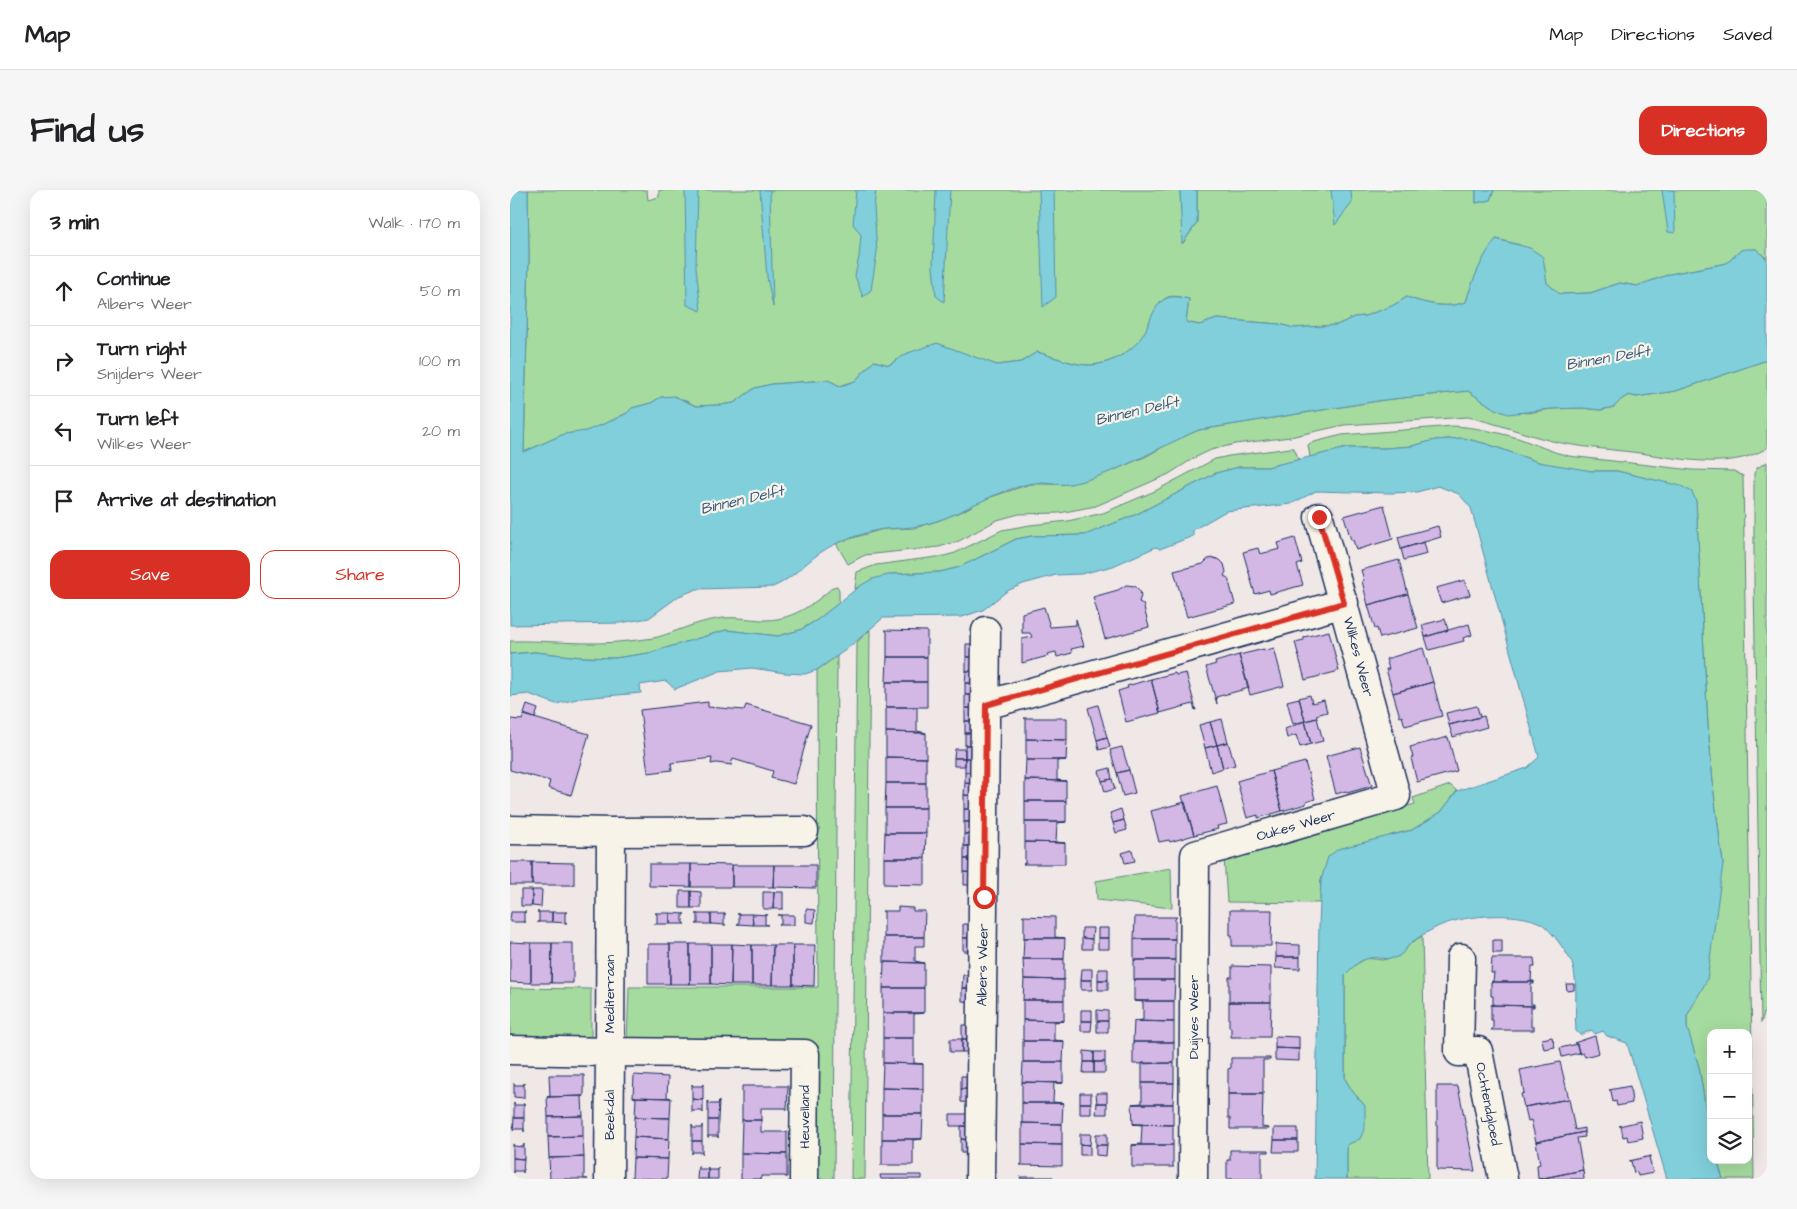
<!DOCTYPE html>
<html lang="en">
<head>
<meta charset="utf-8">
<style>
  :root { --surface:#fff; --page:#f6f6f6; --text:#202124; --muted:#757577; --line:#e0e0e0; --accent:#d93025 }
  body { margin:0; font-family:"Architects Daughter",sans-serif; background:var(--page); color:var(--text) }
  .controls { position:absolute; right:15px; bottom:15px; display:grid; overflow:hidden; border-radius:10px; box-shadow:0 5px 20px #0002 }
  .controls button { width:45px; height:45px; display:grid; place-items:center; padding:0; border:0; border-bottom:1px solid var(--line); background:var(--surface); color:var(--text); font:25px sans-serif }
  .stop { position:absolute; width:15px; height:15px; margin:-11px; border:4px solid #d93025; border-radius:50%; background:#fff }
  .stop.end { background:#d93025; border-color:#fff; box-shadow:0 1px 5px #0008 }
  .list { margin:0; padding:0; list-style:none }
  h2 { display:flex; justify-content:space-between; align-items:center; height:65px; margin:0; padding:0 20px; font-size:21px }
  h2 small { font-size:16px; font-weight:400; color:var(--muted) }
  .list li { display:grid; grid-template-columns:32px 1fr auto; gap:15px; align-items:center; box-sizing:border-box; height:70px; padding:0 20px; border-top:1px solid var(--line) }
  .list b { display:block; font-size:19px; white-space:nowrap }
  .list p { margin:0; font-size:16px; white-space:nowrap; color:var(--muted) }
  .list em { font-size:16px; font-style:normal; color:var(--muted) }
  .actions { display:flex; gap:10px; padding:15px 20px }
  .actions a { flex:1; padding:11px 0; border:1px solid var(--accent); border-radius:15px; text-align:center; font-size:18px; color:var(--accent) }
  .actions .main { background:var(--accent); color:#fff }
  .icon { flex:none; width:28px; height:28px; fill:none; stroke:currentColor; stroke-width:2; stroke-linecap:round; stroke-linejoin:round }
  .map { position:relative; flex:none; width:1257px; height:989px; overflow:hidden; border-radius:15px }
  header { display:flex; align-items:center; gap:30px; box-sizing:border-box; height:70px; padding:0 25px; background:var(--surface); border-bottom:1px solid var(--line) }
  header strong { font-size:24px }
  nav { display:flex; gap:28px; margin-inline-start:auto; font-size:18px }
  .intro { display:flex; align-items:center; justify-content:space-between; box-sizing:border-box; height:120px; padding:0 30px }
  h1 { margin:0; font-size:35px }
  .button { padding:12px 22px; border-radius:15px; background:var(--accent); color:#fff; font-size:18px; font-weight:700 }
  main { display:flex; gap:30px; padding:0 30px }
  aside { flex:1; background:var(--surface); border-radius:15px; box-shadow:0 5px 20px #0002 }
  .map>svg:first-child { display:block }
  .green { fill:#a5db9e; stroke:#60857e }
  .water { fill:#80cfdb; stroke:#588fa9 }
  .building { fill:#d3b7e5; stroke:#1b2f5e }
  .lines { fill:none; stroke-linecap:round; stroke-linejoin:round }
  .minor-casing { stroke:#1b2f5e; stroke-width:31 }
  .minor { stroke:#f7f3e8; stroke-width:28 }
  .route { stroke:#d93025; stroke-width:6 }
  .labels { text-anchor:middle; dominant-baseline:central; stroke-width:4.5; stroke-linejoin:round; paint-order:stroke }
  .street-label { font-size:14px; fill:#1b2f5e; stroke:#f7f3e8 }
  .water-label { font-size:15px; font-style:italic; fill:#34577d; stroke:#f7f3e8 }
</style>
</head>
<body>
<header>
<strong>Map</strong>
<nav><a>Map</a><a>Directions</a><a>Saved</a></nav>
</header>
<div class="intro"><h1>Find us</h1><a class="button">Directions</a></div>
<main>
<aside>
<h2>3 min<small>Walk · 170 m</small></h2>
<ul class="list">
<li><svg class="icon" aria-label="ahead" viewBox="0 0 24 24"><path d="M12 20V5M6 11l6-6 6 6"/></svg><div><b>Continue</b><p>Albers Weer</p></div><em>50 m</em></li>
<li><svg class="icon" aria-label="right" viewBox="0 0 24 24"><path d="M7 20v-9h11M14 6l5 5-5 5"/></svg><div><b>Turn right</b><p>Snijders Weer</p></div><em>100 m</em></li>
<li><svg class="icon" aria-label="left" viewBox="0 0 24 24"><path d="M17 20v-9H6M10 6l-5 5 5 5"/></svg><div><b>Turn left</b><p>Wilkes Weer</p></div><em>20 m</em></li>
<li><svg class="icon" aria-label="arrive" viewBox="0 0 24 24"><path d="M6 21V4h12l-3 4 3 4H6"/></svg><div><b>Arrive at destination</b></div></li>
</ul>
<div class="actions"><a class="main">Save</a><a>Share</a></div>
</aside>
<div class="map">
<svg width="1257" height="989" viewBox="0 0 1257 989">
  <rect width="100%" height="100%" fill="#f0e7e7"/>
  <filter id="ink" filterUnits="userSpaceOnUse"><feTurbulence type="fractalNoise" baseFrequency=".02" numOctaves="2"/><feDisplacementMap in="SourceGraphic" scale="10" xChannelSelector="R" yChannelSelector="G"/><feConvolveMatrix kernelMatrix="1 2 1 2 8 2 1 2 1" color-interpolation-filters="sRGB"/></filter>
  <g filter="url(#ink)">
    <path class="green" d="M18,0H137L138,10L149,7V0H670L673,53L687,33V0H966V13L980,10L984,0H1257V69L1246,59L1231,60L1217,73L1160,84L1127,96L1110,93L1080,103L1049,104L1037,93L1010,55L987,49C973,65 962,92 956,112C936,119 916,114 897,107L882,116L855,126L844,127L827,135L784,138L769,134L707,129L689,135L676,132L679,109C673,108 663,104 656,108C647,113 640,130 636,140C626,161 599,176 576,175C562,174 541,166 527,162L511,172L487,175L468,169L398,163L379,175L364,171L345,191L330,196L318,190L262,194L245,198L224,213L210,215L186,216L176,211L151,207L141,213L122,218L117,223L101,231L76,242L54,244L14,262L19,66Z
      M1257,170V258C1218,282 1164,267 1122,262C1095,259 1068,257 1042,251C1014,244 986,233 958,227L834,235L780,247L725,254L701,260L684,268L659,284L586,316L549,323L509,324L487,330L449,351L429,357L355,365L338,374L326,353L373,339L405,338L427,331L453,321L472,310L520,294H559L604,280L637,266L661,252L689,240L874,210L958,201L985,219L1018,223L1041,219L1072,218L1091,220L1104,217L1112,209L1119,205L1126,207L1166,201Z
      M943,236C965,237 986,242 1008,248C1025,254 1041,262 1059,266L1182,280L1224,281L1233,286L1244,989H1213L1207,970H1238V843H1201V950L1189,877L1177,838V826L1185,809L1213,674L1204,604L1198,536L1186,311L1151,292L1107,281H1082L1061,279L1028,272L977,254L953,248L925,250L902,256L875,258H837L800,267L798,255L800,253L832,245Z
      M780,258H784L789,270L757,277H729L706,283L627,324L575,345L522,346L506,349L450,377L430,382L382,384L350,396L345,399L347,382L366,375L434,366L445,363L492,340L520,335L558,331L593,323L645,301L705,269L719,266Z
      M1257,272V814L1251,833L1244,389V283L1247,278Z
      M327,396L329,400V413L307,430L290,440L268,446L216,440L139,463L105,468L71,467L25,462L0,464V451C39,450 79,456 118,451C128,450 139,449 148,447C168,441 186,432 207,429C223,426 236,429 252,430C280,431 302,416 323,397Z
      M360,440L355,989H341L347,452Z
      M327,466L324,989H303V854L117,851L119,797H308L307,480Z
      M940,595L947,601L931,622L902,640L881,645L811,690L810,713L717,712L714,668L905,614L903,608Z
      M661,678L662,718L587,710L586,691Z
      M912,746L918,989H837V955L855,916L843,902L835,889V785L845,775L857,768L872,770L889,766L902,752Z
      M0,798L81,799V848L0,846Z"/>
    <path class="water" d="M0,0H18L19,66L14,262L54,244L76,241L101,231L117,223L122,218L141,213L151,207L164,206L186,216L210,215L224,213L245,198L262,194L318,190L330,196L345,191L364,171L379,175L398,163L427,153L487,175L511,172L527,162C541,166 562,174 576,175C599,176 623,162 634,143C641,132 643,114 657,108C663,105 673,108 679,109L676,132L689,135L707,129L769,134L784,138L827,135L844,127L855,126L882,116L897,107C916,114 937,119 956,112C962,92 973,64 986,49L1020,58L1033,67L1037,93L1050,104L1080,103L1110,93L1127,96L1160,84L1217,73L1231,60L1236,59H1246L1257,69V170L1166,201L1126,207L1119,205L1112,209L1104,217L1090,220L1072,218L1041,219L998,224L985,219L958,201L874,210L689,240C646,258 606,285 560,294C546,296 531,291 518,294C503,298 486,304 472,311C454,319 439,328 420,333C405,338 391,338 375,339C361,340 341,348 328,353C302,363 287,387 263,397L187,399L169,406L139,428L110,433L0,435Z
      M175,0H188L186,77L191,121L177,115Z
      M250,0H260L263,117L257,87Z
      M346,0H366L364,17L367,62L361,100L353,107L345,86L349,67L351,45L343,34Z
      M426,0H440L434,112L426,106L423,77Z
      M529,0H544L546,107L533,117Z
      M670,0H687V33L672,54Z
      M821,0H841L842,13L825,35Z
      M966,0H984L980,10L966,13Z
      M1152,0H1164L1165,43L1158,42Z
      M953,248L977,254L1028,272L1082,281H1107L1171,296L1182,302L1186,311L1198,536L1204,604L1213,674L1197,790L1177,826V837L1189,877L1201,950V970H1207L1213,989H1157L1117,853L1097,846L1093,841L1085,844L1082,840L1070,845L1066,841C1064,819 1069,795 1062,773C1058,764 1041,740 1032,734C1008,720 949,725 925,738C917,742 909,747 902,752C897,756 894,763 889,766C879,772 866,765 856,769C847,772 841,779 835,785V889L843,902L855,916V937L850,949L837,955V989H805L809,735L811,690L818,667L828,659L902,640L931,622L947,601L1017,578L1029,567L961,318L949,304L928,296L907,302L880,303L806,301L781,314L716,321L683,340V346L650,359L646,357L603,376L571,384L546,385L513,394L497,401L473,420L452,427L373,428L337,459L307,480L295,484L275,483L242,478L210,481L165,499L156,491L130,495L131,503L71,508L46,514L19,504L0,506V464L25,462L71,467L105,468L139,463L216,440L268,446L290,440L307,430L350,396L362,389L382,384L430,382L450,377L506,349L522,346L575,345L627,324L706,283L729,277H757L837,258H875L902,256L925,250Z"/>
    <path class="building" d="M874,315L883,349L846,360L843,350H841L834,326Z
      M928,336L931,347L891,359L888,347Z
      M785,348L792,373L787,375L793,395L760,404L759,400L745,404L733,362L748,358L750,364L770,359L768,353Z
      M914,352L917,364L894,370L891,359Z
      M704,368L710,370L714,374L716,382L714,386L718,388L725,414L677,427L664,381L693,374L698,369Z
      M889,370L898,404L858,415L852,391L854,390L851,380Z
      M955,390L960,405L931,413L926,398Z
      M616,395L625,396L630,401L631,406L629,412L633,414L639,437L595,449L583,407L608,400Z
      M898,404L908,438L870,448L867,438L865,439L858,415Z
      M534,417L540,437L566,435V429L574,456L561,459L562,463L547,467L546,462L537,464L538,466L512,473V449L522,447L520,443H512V423Z
      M935,429L938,440L915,447L912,435Z
      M959,434L962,445L953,448L954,451L919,460L915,447Z
      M375,440L417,441V467H377V442Z
      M819,441L829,481L795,490L785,452L794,450V447Z
      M456,454H466V467H456Z
      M764,458L774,496L740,505L729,465L754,459V461Z
      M913,458L923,492L883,503L876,479H879L876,469Z
      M729,465L739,498L706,507L707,514L696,477L706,474L705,472Z
      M377,467H417V492H376Z
      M456,467H466V481H456Z
      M456,481H466V493H455Z
      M665,483L666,485L676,483L686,520H685L683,514L650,523L641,489Z
      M641,489L650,523L616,532L608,501L618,498L617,496Z
      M376,492H417V517H376Z
      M923,492L932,526L895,536L892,526L890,527L883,503Z
      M455,493H466V505H455Z
      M455,505H466V518H455Z
      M800,505L802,513L814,510L817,522L806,525L807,528L795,531L789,508Z
      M789,508L795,531L783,534L777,511Z
      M198,512V517L234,520L236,515L301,534L284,594L261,588L263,581L223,569L221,574L222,575L206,573L201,574L202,568L161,573L162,580L138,583L130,520Z
      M17,515L28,519L25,528L14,524Z
      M588,515L597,547L587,550L578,518Z
      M967,516L970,527L939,535L936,523Z
      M376,517H407V541L416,543L376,542Z
      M455,518H466V531H455Z
      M14,525L79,544L61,605L38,598L40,591L0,580V529L12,530Z
      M974,526L977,537L943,547L939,535Z
      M514,528H557V550L516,549V529Z
      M807,528L813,551L801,554L795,531Z
      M712,529L718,552L707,555L700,532Z
      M455,531H466V543H455Z
      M795,531L801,554L790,557L786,545L777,548L775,539Z
      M700,532L707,555L695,558L689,535Z
      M376,542L416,543V568L376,567Z
      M455,543H466L465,555H455Z
      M597,547L600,557L589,560L587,550Z
      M938,547L947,581L907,592L901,568L903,567L900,557Z
      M516,549L557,550L556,570H516Z
      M718,552L725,575L713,578L707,555Z
      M455,555H465V568H455Z
      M707,555L713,578L701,582L695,558Z
      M612,557L619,580L607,583L600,560Z
      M850,557L862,596L837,603L836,601L826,604L816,566Z
      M445,559H455V568H444Z
      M376,567L416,568V593H376Z
      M444,568H455V576H444Z
      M455,568H465V582H455Z
      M516,570H556L547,571V590L556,591L515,590Z
      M795,572L805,609L796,612V614L772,621L761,581Z
      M600,578L602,589L592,591L589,581Z
      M619,580L625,603L613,606L607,583Z
      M761,581L772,621L748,628V625L737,628L727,591Z
      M455,582H465V594L455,593Z
      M602,589L605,599L595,602L592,591Z
      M515,590L556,591V611H515Z
      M376,593H416V618H375Z
      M455,593L465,594V606L454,605Z
      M707,596L717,634L707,636L708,639L684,645L672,606Z
      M454,605L465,606V619H454Z
      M515,611H556V632H515Z
      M675,612L684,645L660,652L659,650L649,652L641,621Z
      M375,618H416V643H375Z
      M454,619H465V632H454Z
      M611,619L614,630L603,633L600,623Z
      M614,630L617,640L606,643L603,633Z
      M454,632H465V644H454Z
      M515,632H556L547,633L546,652L555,653L515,652Z
      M375,643H416L415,668H374Z
      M454,644H465V656H454Z
      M515,652L555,653V674H513L515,673Z
      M454,656H465L464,669H454Z
      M622,660L625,671L615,673L612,663Z
      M374,668H415V695L373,694L374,693Z
      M454,669H464V683L454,682Z
      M0,672H22V695H0Z
      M22,672L64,673V695H22Z
      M139,674H181V697L139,696Z
      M181,674L222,675V697H181Z
      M222,675H264L263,697H222Z
      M264,675H306V698L263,697Z
      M454,682L464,683V695H454Z
      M11,700H22V716H11Z
      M22,700H32L31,717L22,716Z
      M170,701H181V718H170Z
      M181,701L191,702V718H181Z
      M253,702H264L263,719H253Z
      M264,702H273V719H263Z
      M388,717L403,718V721H415L414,747H374V722L372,721H388Z
      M296,719L305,720L304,733L296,732Z
      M720,720H762L761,756H722V745H720Z
      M1,722H16H14V732H16H0Z
      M27,722H42V732H27H29V722Z
      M42,722H57L55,723V732L57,733L42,732Z
      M145,723H160V734H144L147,733V724Z
      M160,723L175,724H173V733L175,734H160Z
      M186,724H201V734H186L188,733V724Z
      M201,724H216H214V734L216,735L201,734Z
      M227,724H242L243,735L227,734H229V724Z
      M242,724L258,725H255V734L258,735H243Z
      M268,725H284V735H268L271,734V725Z
      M512,726L545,727V747L555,748H514V727Z
      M625,727H667L665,729V749H624Z
      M453,734H464L463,748H453Z
      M572,738H583L582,749L572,748Z
      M588,738H599V748H588Z
      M374,747H414V756H405V771L414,773L374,772Z
      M453,748H463V761H453Z
      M514,748H555L554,769H513Z
      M572,748L582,749V759H572Z
      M588,748H599V759H588Z
      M624,749H665V770H624Z
      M983,750H992V763H983Z
      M0,752L21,753V793L0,792Z
      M21,753H42L41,793H21Z
      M42,753H63V793H41Z
      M138,754H160V794H138Z
      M160,754H180V794H160Z
      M180,754H201V794H180Z
      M201,754H222L221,795L201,794Z
      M222,754L242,755V795H221Z
      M766,754L790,755V767H766Z
      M242,755H263L262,795H242Z
      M263,755H283V795H262Z
      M283,755H305L304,796L283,795Z
      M766,767H790V779L765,778Z
      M982,768H1024L1025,777H1022L1021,791H1024V792H981L983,791L984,783H981Z
      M513,769H554V790L514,789Z
      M624,770H665V790H624Z
      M374,772L414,773V798H373Z
      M722,776L761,777V812H719V787H722Z
      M572,779H582V790H571Z
      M588,779H598V790H588Z
      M453,785H463V798H452Z
      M514,789L554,790V810H513Z
      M571,790H582V800H571Z
      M588,790H598V800H588Z
      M624,790H665L664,811H624Z
      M981,792H1024V794H1021V814H1024V816L981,815H983V806H981Z
      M1056,794H1064V800L1057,801Z
      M373,798H414V823H373Z
      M452,798H463V812L452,811Z
      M513,810H554V831L513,830Z
      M624,811H664V832L624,831L633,830V812Z
      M719,812H761L760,847H721V837H719Z
      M981,815L1024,816V817H1021V837H1024V840H981L983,838V830H981Z
      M571,820H582V831H571Z
      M587,820L598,821V831H587Z
      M373,823H414L404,824V848H373Z
      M513,830L554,831L544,832V850L554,851H513Z
      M571,831H582L581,841H571Z
      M587,831H598V842H587Z
      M624,831L664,832V852H623Z
      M452,835H463V849H452Z
      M765,846L789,847V859L765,858Z
      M1085,846L1089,863L1075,867L1073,863L1070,864L1066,853H1064Z
      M1042,847L1045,857L1034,859L1032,849Z
      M373,848H404V873L413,874L373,873Z
      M440,849H452V862H440Z
      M452,849H463L462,862H452Z
      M513,851H554L553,872H513Z
      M623,852H664V873L623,874Z
      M1067,854L1069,863L1052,867L1050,858Z
      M765,858L789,859V871L765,870Z
      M574,861L584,862V872H574Z
      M584,862H595V872H584Z
      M721,868H760V870H753V904H718V879L721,878Z
      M513,872H553V893L512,892Z
      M574,872H584V883H573Z
      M584,872H595V883H584Z
      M1050,872L1059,909L1014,917L1011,904L1014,903L1010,880Z
      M373,873L413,874V899L372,898Z
      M632,873H664V893H632Z
      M39,885H74V906L37,907L40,906Z
      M124,885L158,887L157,907L161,908L123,907Z
      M451,886H462V899H451Z
      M512,892L553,893H544L543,912L553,913H512Z
      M4,893L5,895H14V893V908L4,907Z
      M632,893H664L663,914H622L632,913Z
      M182,894L183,896H192L193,894V910L182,909Z
      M232,896H278L277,920L276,918H251V930H232Z
      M927,896H948L965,981L927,980Z
      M1120,896L1122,913L1107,916L1106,911L1103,912L1101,901L1099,900Z
      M372,898L413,899V924H372Z
      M451,899H462V913L451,912Z
      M570,903H581V913H570Z
      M586,903H597V913H587Z
      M718,904H753L752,937L759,938V939H720V928H718Z
      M74,906L72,907L73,926L38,927L37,907Z
      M123,907L161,908L160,928L125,927L126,907Z
      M182,909L193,910V923L192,921H183L182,923Z
      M1059,909L1065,940L1074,938V942L1026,952L1021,930L1018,931L1015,918L1014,917Z
      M198,911L199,914H208L209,911L208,930H198Z
      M4,913V915H14V913V928H4Z
      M512,913H553L552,934L512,933Z
      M570,913H581V924H570Z
      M587,913H597V924H586Z
      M622,914H663V935L623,934Z
      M372,924H413L412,949H372Z
      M440,924H462V936H440Z
      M73,926V946L38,947V927Z
      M125,927L160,928L159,949L124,947Z
      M4,928H14V942V939H4L3,941Z
      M198,930H208V948V946H198V948Z
      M232,930H251V942H276L277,941V964L231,963Z
      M1130,931L1133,948L1118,951L1117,946L1113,947L1111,936H1109Z
      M512,933L552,934V955L512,954Z
      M623,934L663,935V955H622L631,954L632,935Z
      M182,935L183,938H192V935V951H182Z
      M451,936H462V950L451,949Z
      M764,938H788V950H764Z
      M1074,942L1075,947L1067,948L1073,980L1028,989L1027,975L1030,974L1026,952Z
      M570,944H581L580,955L570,954Z
      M586,944H597V955H586Z
      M73,946L74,967L39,968L38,947Z
      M124,947L159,949L158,969L123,968Z
      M372,949H412L403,950V975H370L372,974Z
      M451,949L462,950L461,963H451Z
      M764,950H788V962H763Z
      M182,951H192V964V962H182V964Z
      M3,954L4,956L13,957L14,954V969L3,968Z
      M512,954L552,955V976L510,975L512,974Z
      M570,954L580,955V965H570Z
      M586,955H597L596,966L586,965Z
      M622,955H663V976L664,977H622Z
      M720,960H759V962H752V989H717V970H720Z
      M231,963L277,964V987H275V986H251V989H231Z
      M1141,966L1139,967L1143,983L1128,986L1127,982L1124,983L1121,971H1119Z
      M74,967V989H78H40L39,968Z
      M3,968L14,969L13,983V981H3V983Z
      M123,968L158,969L157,989L122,988Z
      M188,976V979H197L198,977V989H187Z
      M208,978V989H198V980H208Z
      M1073,980L1074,989H1029Z
      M370,985H412V989H371Z
      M510,987H543V989H511Z"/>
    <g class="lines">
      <defs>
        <path id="minor" d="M476,515L834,413
          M0,640L101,642L100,862L295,864L294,989
          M101,642L294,641
          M951,768L949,862L968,861L993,989
          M0,860L100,862L99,989
          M470,989L476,441
          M683,989L685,665L886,606L809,327"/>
      </defs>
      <use href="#minor" class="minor-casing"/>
      <use href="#minor" class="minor"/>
    </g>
  </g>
  <g class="lines" filter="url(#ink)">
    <path class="route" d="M474,707L476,515L834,413L809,327"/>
  </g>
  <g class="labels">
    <g class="street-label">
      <text transform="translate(848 467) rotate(75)">Wilkes Weer</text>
      <text transform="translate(786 636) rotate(-16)">Oukes Weer</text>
      <text transform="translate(473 775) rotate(-89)">Albers Weer</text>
      <text transform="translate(100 804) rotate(-90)">Mediterraan</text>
      <text transform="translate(684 827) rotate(-90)">Duijves Weer</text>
      <text transform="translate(978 914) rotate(79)">Ochtendgloed</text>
      <text transform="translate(100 925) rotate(-90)">Beekdal</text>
      <text transform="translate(295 927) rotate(-90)">Heuvelland</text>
    </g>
    <g class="water-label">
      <text transform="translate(1098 168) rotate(-10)">Binnen Delft</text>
      <text transform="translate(627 221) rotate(-13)">Binnen Delft</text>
      <text transform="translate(232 310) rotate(-13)">Binnen Delft</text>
    </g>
  </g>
</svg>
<div class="controls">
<button>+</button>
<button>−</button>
<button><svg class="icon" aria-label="layers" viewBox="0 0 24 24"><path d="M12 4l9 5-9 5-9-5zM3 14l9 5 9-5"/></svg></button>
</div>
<div class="stop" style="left:474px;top:707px"></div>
<div class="stop end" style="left:809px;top:327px"></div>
</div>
</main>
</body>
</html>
